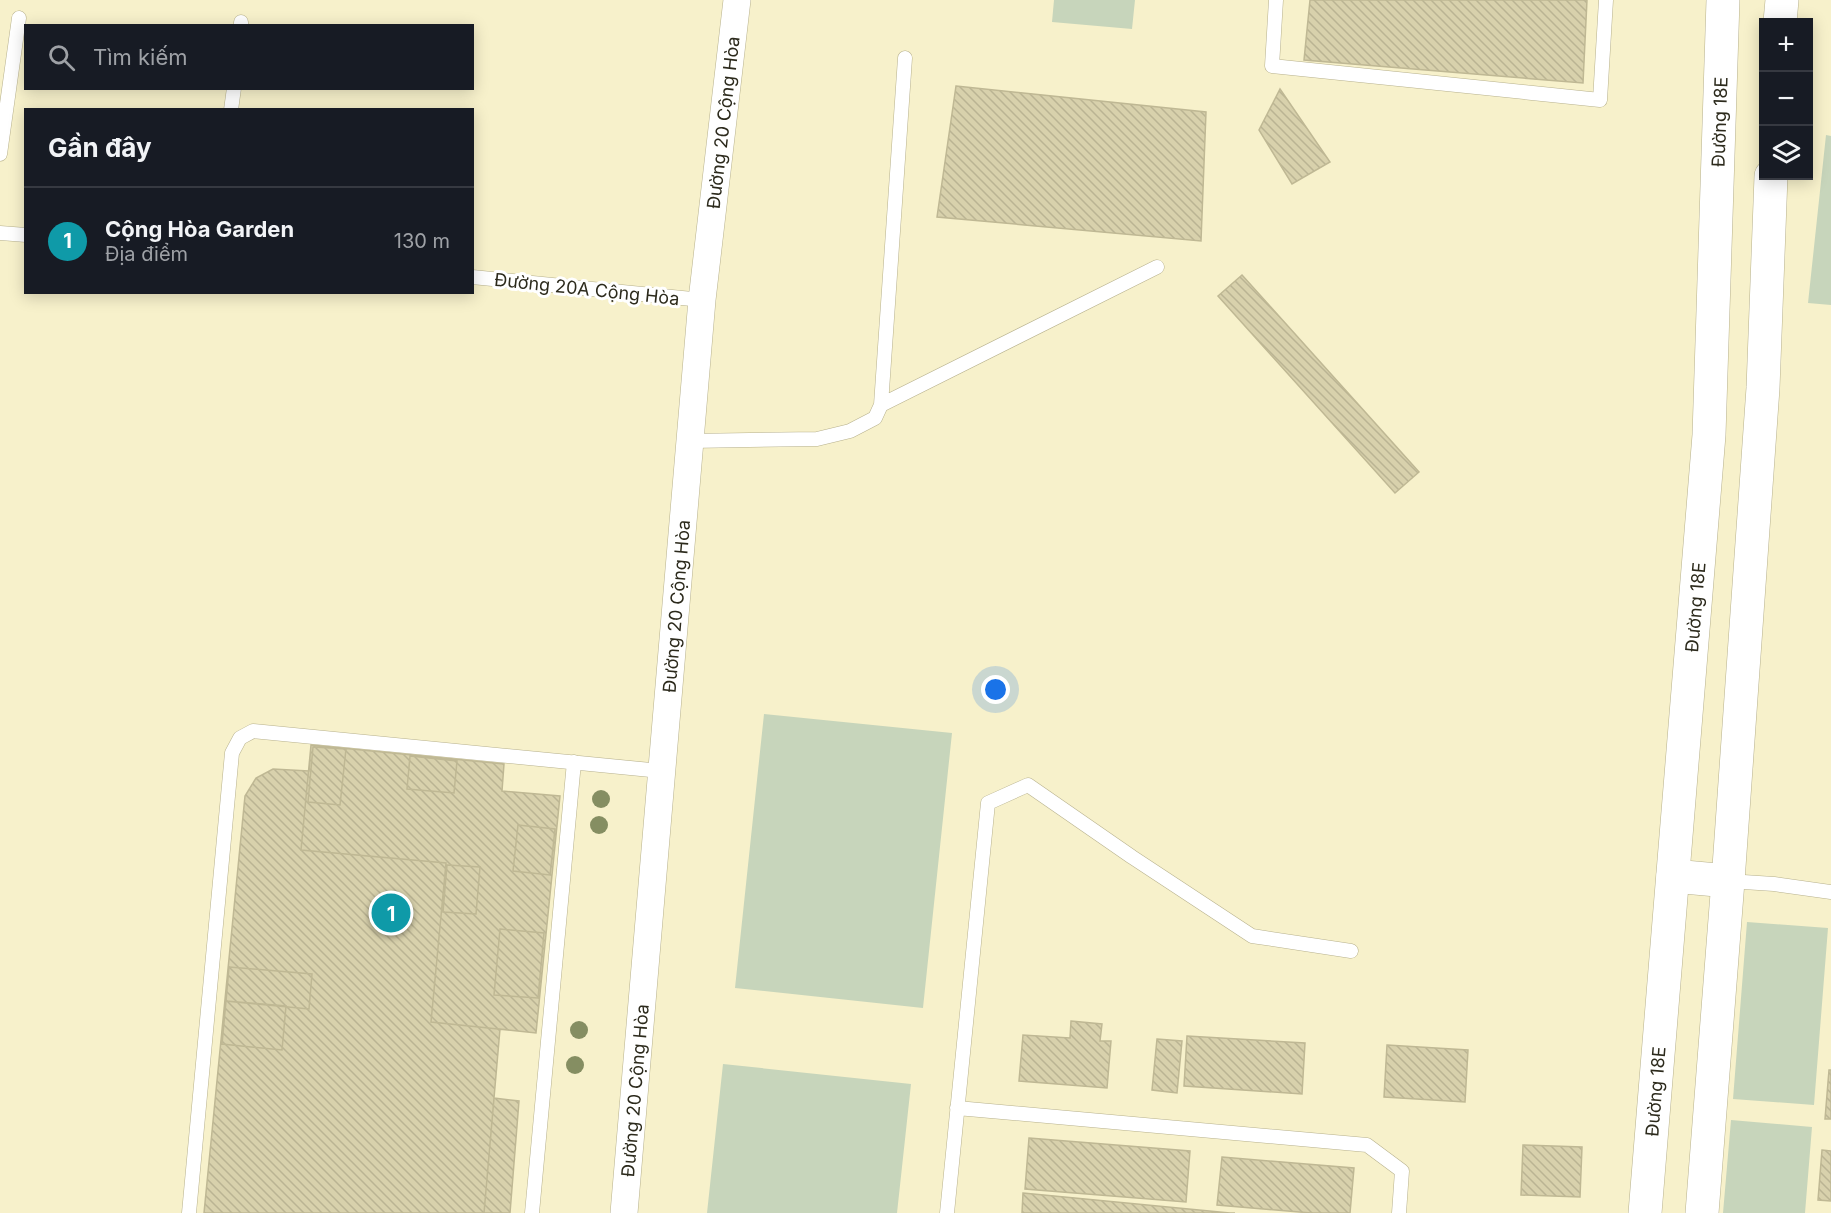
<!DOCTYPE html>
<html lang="vi">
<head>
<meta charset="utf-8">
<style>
  :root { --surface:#171b24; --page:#242831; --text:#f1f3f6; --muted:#9ea1a6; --line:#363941; --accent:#0f766e }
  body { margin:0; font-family:Inter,sans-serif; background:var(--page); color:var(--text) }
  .controls { position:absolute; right:18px; top:18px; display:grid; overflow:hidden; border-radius:0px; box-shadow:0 3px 15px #0003 }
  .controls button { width:54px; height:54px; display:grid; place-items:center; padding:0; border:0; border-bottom:2px solid var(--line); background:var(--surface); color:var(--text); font:30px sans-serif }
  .you { position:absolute; left:996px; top:690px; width:21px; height:21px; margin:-15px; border:4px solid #fff; border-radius:50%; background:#1a73e8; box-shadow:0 0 0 9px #1a73e833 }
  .badge { display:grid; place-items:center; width:39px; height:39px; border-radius:50%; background:var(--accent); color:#fff; font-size:20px; font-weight:700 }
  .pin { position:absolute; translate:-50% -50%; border:3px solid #fff; box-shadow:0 2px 6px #0006 }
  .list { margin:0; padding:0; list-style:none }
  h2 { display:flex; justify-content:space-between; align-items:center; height:78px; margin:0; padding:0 24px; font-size:26px }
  h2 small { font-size:20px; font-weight:400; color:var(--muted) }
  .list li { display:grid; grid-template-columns:39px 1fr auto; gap:18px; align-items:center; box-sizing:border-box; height:108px; padding:0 24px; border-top:2px solid var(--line) }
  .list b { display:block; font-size:22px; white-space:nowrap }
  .list p { margin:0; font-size:20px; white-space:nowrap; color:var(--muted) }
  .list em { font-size:20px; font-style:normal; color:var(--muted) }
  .icon { flex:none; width:33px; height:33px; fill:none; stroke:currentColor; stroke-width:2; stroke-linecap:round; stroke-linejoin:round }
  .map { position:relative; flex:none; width:1831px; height:1213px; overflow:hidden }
  .search { position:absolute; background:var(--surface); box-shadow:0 3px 15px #0003; left:24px; top:24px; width:450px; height:66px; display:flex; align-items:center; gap:15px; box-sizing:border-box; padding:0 21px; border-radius:0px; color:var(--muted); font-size:22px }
  .panel { position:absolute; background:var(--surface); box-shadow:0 3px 15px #0003; left:24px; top:108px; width:450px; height:186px; border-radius:0px }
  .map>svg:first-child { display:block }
  .pitch { fill:#c7d5bb }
  .building { fill:url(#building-back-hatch); stroke:#bfb894; stroke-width:1.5 }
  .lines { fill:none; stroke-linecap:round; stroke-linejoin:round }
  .service-casing { stroke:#b7b18d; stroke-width:15 }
  .minor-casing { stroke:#b7b18d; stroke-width:28 }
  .secondary-casing { stroke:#b7b18d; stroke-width:34 }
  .service { stroke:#fff; stroke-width:14 }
  .minor { stroke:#fff; stroke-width:27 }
  .secondary { stroke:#fff; stroke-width:33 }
  .tree { fill:#858e62 }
  .labels { text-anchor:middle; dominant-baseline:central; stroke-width:6; stroke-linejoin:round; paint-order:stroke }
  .street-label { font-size:18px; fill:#2c2a1c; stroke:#fff }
</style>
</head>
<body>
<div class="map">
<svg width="1831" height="1213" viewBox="0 0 1831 1213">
  <defs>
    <pattern id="building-back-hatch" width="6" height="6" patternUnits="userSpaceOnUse" patternTransform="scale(1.5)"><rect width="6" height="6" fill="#d8d1ac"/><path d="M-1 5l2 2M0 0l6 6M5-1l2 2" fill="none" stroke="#bab493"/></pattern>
  </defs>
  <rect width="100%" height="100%" fill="#f7f1cb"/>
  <path class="pitch" d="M1054,0H1135L1132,29L1052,22Z
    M1826,135L1831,136V305L1808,303Z
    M764,714L952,733L923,1008L735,988Z
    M1747,922L1828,928L1814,1105L1733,1099Z
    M723,1064L911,1084L897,1213H707Z
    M1731,1120L1812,1127L1805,1213H1723Z"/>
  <path class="building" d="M1310,0H1587L1583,83L1304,60Z
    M956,86L1206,112L1201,241L937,217Z
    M1280,89L1330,162L1292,184L1259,130Z
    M1242,275L1419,472L1395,493L1218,296Z
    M311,745L504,764L502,791L560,796L536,1033L500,1029L484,1213H204L245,796L256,778L273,769L309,771Z
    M311,745L504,764L502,791L560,796L536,1033L431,1022L446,863L301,850Z
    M313,747L346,749L340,805L308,802Z
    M410,756L457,761L454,793L407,789Z
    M518,825L555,829L550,875L513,871Z
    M447,865L480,867L476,914L443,912Z
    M500,929L544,933L538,998L494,995Z
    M229,967L312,974L309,1009L226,1001Z
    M226,1001L286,1006L282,1050L222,1044Z
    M1071,1021L1102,1024L1100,1041H1111L1107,1088L1019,1081L1023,1035L1070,1038Z
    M1187,1036L1305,1043L1302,1094L1184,1086Z
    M1157,1039L1182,1041L1177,1093L1152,1090Z
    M1387,1045L1468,1050L1465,1102L1384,1097Z
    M1829,1070H1831V1119H1825Z
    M494,1098L519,1101L510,1213H484Z
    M1029,1138L1190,1151L1186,1202L1025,1189Z
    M1523,1145L1582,1147L1580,1197L1521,1195Z
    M1822,1150L1831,1151V1201L1818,1200Z
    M1222,1157L1354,1168L1350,1213H1311L1217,1205Z
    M1023,1193L1230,1213H1235H1022Z"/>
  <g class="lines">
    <defs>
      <path id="service" d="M1276,0L1272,66L1600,100L1606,0
        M241,26V22
        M231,110L234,88
        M0,154L19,18
        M0,233L26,235
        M472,277L702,300
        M881,405L1157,267
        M690,441L817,439L850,431L875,418L881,405L905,58
        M1728,881L1774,884L1831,892
        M957,1108L1367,1145L1402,1171L1399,1213
        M189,1213L232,753L240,738L253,731L661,771
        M532,1213L574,762
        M947,1213L988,803L1028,785L1132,857L1252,936L1351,951"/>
      <g id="minor">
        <path id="s1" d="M624,1213L702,300L737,0"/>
      </g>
      <g id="secondary">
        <path d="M1780,22L1782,0"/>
        <path d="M1673,876L1728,881"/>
        <path id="s2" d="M1645,1213L1709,435L1723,0"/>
        <path d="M1702,1213L1728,881L1763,388L1771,176"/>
      </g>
    </defs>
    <use href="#service" class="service-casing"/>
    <use href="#minor" class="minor-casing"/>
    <use href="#secondary" class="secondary-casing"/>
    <use href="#service" class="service"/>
    <use href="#minor" class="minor"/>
    <use href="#secondary" class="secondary"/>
  </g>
  <g class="tree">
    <circle cx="601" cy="799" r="9"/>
    <circle cx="599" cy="825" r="9"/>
    <circle cx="579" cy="1030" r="9"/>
    <circle cx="575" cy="1065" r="9"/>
  </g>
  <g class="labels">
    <g class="street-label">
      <text stroke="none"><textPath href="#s1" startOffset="1095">Đường 20 Cộng Hòa</textPath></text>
      <text stroke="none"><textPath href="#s2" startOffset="1094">Đường 18E</textPath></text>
      <text transform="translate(587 289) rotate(6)">Đường 20A Cộng Hòa</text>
      <text stroke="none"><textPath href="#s1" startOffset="609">Đường 20 Cộng Hòa</textPath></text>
      <text stroke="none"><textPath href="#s2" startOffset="608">Đường 18E</textPath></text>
      <text stroke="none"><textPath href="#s1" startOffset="123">Đường 20 Cộng Hòa</textPath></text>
      <text stroke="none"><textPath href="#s2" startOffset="122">Đường 18E</textPath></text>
    </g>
  </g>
</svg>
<div class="controls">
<button>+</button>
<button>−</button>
<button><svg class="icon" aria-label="layers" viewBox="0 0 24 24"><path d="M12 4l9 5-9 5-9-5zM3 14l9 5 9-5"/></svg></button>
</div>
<div class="you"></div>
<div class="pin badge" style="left:391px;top:913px;background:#0f9aa8">1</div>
<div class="search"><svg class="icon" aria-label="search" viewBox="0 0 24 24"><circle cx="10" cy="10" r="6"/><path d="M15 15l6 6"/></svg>Tìm kiếm</div>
<section class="panel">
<h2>Gần đây<small></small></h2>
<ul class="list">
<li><span class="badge" style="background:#0f9aa8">1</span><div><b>Cộng Hòa Garden</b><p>Địa điểm</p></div><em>130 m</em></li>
</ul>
</section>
</div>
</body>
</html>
